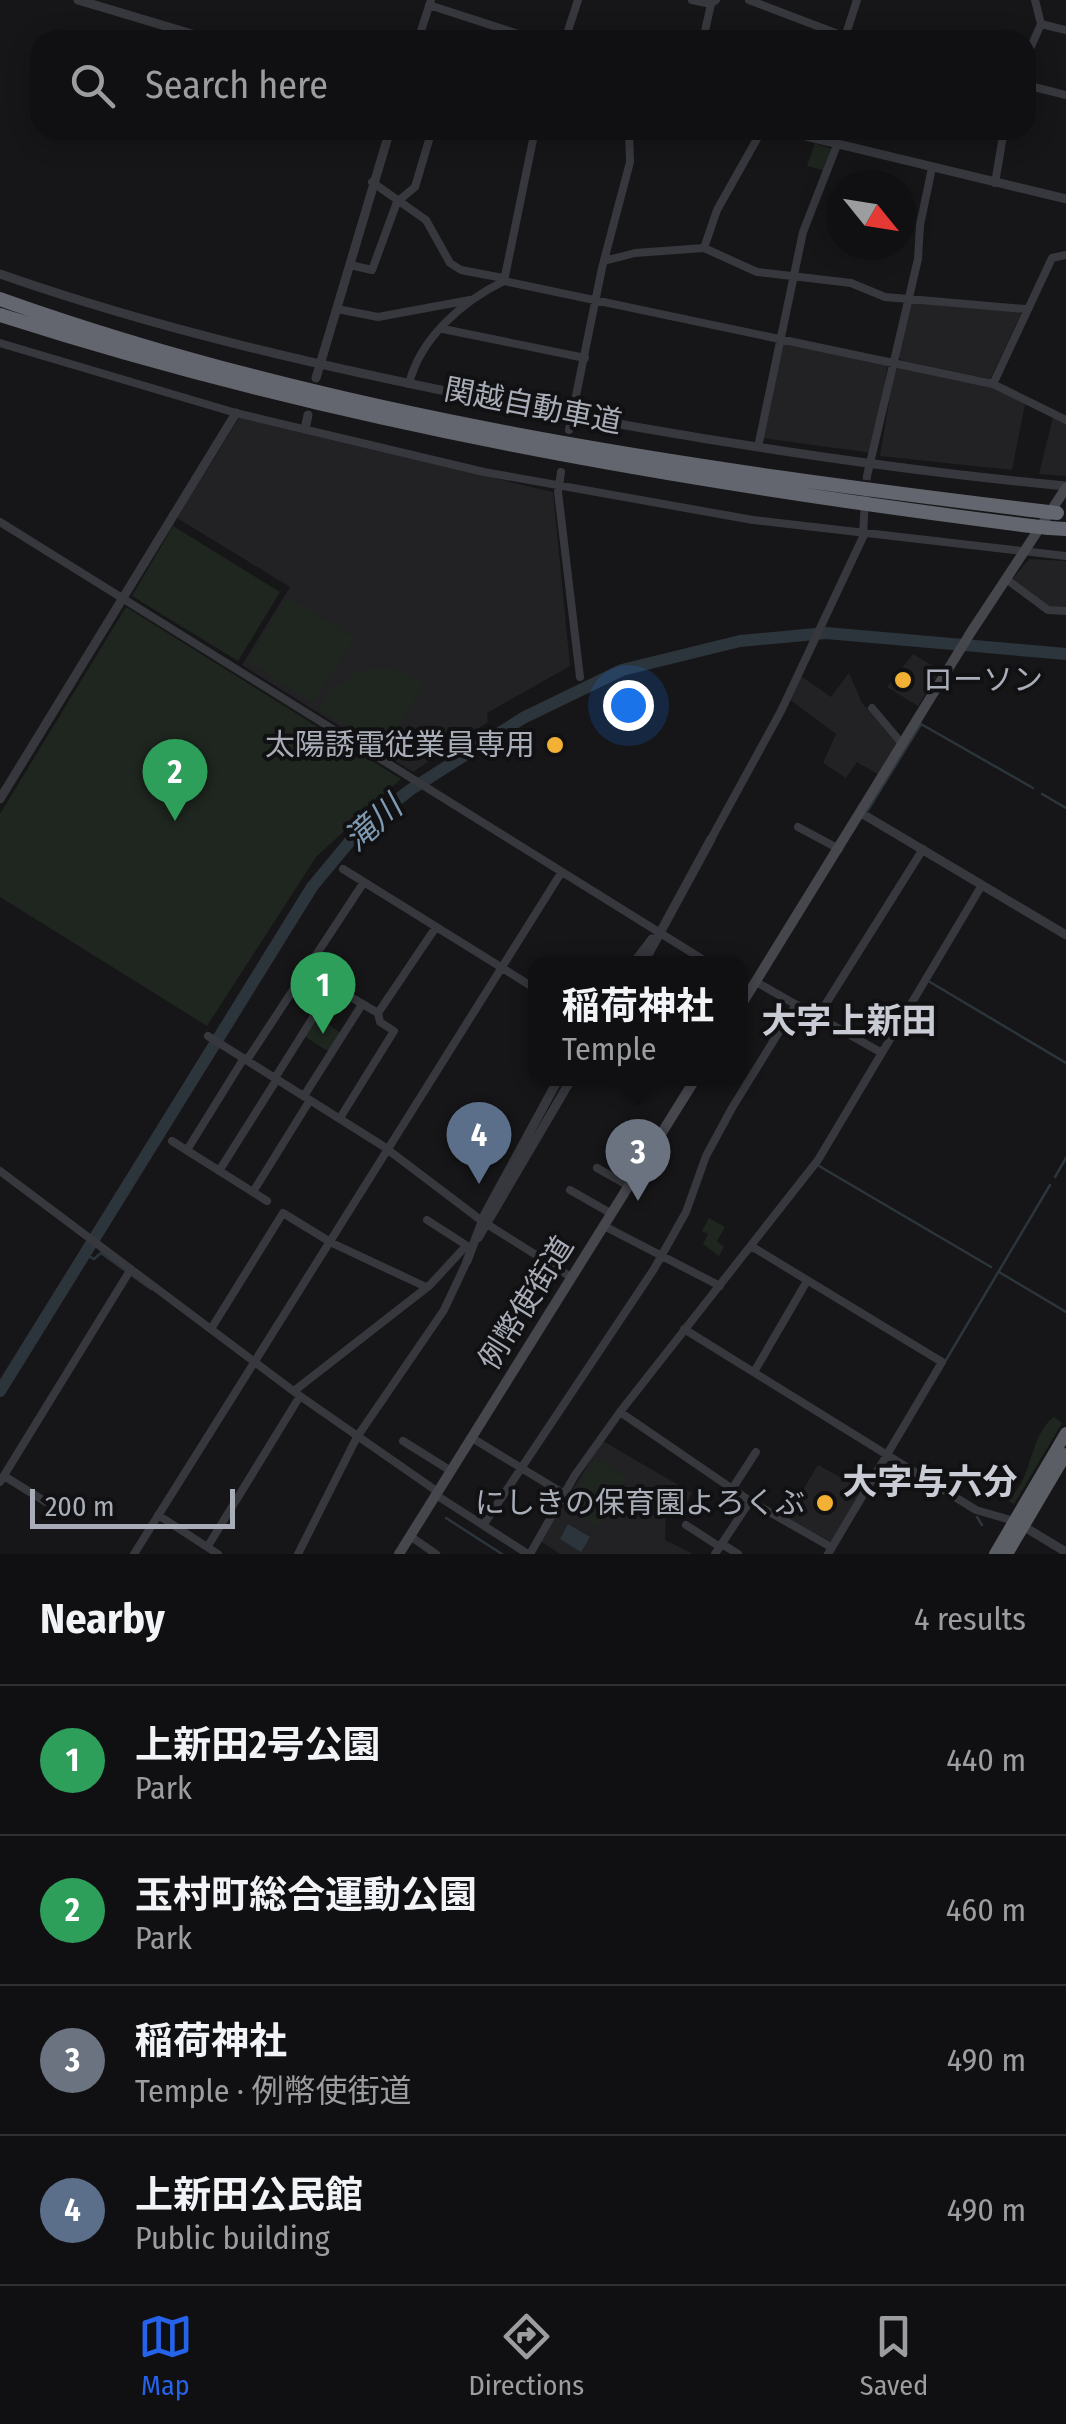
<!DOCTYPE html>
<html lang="en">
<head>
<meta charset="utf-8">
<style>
  :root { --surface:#101012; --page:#1e1e20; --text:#f1f3f6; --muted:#9c9d9f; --line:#303032; --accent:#2563eb }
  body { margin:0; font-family:"Fira Sans Condensed","Noto Sans JP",sans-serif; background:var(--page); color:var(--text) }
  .compass { position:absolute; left:826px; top:170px; width:90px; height:90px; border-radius:50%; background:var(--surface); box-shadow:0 5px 25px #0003; rotate:120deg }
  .scale { position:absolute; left:30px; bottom:25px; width:205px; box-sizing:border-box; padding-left:10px; border:5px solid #a8adb8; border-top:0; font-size:28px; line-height:35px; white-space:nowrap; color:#a8adb8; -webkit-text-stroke:8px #111113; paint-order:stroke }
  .you { position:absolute; left:628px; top:705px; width:35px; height:35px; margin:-25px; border:8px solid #fff; border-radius:50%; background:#1a73e8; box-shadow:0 0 0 15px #1a73e833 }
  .badge { display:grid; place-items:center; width:65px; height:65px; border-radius:50%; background:var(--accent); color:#fff; font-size:32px; font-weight:700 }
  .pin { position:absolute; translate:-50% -82px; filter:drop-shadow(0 2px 5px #0008) }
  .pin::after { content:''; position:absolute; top:52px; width:35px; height:30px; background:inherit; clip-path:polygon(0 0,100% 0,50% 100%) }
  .popup { position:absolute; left:528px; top:956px; width:220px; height:130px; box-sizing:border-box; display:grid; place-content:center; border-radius:20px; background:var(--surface); filter:drop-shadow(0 2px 8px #0005); font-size:32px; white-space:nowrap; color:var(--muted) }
  .popup b { font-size:38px; color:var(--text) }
  .popup::after { content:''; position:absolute; left:50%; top:100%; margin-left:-20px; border:20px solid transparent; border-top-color:var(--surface) }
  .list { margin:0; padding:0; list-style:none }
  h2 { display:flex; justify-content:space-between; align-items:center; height:130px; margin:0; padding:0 40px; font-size:42px }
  h2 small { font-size:32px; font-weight:400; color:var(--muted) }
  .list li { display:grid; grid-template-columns:65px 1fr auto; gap:30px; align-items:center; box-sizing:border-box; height:150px; padding:0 40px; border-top:2px solid var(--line) }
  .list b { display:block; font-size:38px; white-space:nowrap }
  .list p { margin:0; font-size:32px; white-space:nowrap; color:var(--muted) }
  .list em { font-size:32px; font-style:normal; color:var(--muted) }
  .icon { flex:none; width:55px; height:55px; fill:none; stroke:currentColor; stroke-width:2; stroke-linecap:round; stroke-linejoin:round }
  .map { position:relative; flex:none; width:1066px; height:1554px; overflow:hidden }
  .search { position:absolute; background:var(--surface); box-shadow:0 5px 25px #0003; left:30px; right:30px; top:30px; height:110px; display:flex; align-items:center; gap:25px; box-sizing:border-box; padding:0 35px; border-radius:30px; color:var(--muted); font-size:38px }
  .sheet { height:730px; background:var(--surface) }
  nav { display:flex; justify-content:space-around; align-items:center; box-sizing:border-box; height:140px; border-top:2px solid var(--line); background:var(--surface); font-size:28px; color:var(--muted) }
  nav a { display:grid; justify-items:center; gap:5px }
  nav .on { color:var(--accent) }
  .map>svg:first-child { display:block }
  .built { fill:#222225 }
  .green { fill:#1e261f }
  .water { fill:#2c353c }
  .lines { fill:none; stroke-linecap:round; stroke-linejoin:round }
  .stream { stroke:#2c353c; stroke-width:2.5 }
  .river { stroke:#2c353c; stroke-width:12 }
  .minor-tunnel { stroke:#333438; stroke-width:8; stroke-dasharray:8 4; stroke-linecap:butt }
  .minor { stroke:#37383d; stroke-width:8 }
  .tertiary { stroke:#37383d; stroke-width:9 }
  .secondary { stroke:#45474d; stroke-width:10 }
  .trunk { stroke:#5b5e65; stroke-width:12 }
  .motorway { stroke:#63666e; stroke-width:14 }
  .motorway-bridge { stroke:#63666e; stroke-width:14 }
  .poi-dot { fill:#f2b134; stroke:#111113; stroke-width:4 }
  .labels { text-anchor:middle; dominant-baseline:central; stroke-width:8; stroke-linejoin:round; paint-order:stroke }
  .street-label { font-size:30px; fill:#a8adb8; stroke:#111113 }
  .poi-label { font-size:30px; fill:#a8adb8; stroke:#111113; text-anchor:end }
  .water-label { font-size:32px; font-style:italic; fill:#7f9bb3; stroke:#111113 }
  .quarter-label { font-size:35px; font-weight:bold; fill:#c9ccd4; stroke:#111113 }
</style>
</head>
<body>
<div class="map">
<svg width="1066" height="1554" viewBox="0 0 1066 1554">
  <rect width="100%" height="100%" fill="#161618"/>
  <path class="built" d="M908,303L1019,312L1021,314L990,379L901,360L897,355Z
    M784,343L888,364L872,453L762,438Z
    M895,367L991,386L1025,404L1012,470L880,456Z
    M1053,417L1066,422V476L1039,474Z
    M239,418L553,492L570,666L487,713L488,722L413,772L242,665L290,587L177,518Z
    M1029,559L1066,561V609L1049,608L1011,581Z
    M913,654L940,670L918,706L887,687Z
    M849,673L862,703L897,744L879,775L857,762L846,778L823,763L836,734L789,699L801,676L831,697Z
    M603,1441L692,1493L686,1505H675L666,1512L665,1540L693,1554H560L540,1541Z
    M818,1465L862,1489L832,1542L786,1518Z"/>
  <path class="green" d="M815,143L832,149L825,171L807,166Z
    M173,526L280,592L238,661L132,596Z
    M288,596L354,638L313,703L247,661Z
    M126,607L401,779L316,857L207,1026L0,897V814Z
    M364,669H394L424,684L386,745L380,747L318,708L333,687Z
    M317,1017L341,1033L329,1052L304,1036Z
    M709,1218L725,1227L717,1241L724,1247L719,1256L703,1244L708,1234L702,1231Z
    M1054,1417L1062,1423L1014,1504L1007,1500C1034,1480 1028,1436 1054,1417Z
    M595,1459L626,1478L598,1528L565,1508Z"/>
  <path class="water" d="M568,1524L590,1537L581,1552L560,1539Z"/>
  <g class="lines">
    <path class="stream" d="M1042,794L1066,808
      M868,810L921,724L1033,788
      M930,982L1066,1063
      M819,1166L991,1267
      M1055,1177L1066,1158
      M85,1254L94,1259L101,1253L151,1289
      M999,1272L1066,1312
      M946,1360L1050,1185
      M977,1517L982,1525
      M446,1518L502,1554"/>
    <path class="river" d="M0,1391L312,887L360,829L410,790L523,718L622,670L740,641L826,633L1066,654"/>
    <path class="minor-tunnel" d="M864,516L867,476"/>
    <path class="minor" d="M692,0L711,4
      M749,0L854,40
      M429,5L537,40
      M1041,24L1066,30
      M418,40L431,0
      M565,40L578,0
      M703,40L711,4L716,0
      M844,40L857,0
      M1026,58L1041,24L1035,0
      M1026,85L1066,95
      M372,182L426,220L450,263L461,270L503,278
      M995,183L1004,130
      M704,248L717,210L762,130
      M604,261L635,253L704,248L757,272L851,283L885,297L1025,309
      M350,265L372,270L397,202L415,187L432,130
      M504,281L535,130
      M337,309L378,317L470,300
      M443,329L585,358
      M0,343L236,413L484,472L753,520L1066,556
      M409,384C420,338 463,301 504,281L993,384L1066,420
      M993,384L1052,258L1066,255
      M569,430L602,268L630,162L629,130
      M758,447L803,232L837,145
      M561,472L558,492L580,677
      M867,476L918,259L920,225L932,168
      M0,522L710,964
      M1006,579L1048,610L1066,611
      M872,708L903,745
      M798,827L839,849
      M711,839L781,711L863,537L864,516
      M343,869L536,989
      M308,972L378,1013L380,1022L394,1031L340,1118
      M756,982L882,1053
      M378,1013L436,927
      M817,1018L923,849
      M208,1036L383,1146L482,1221L571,1277
      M247,1060L364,882
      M275,1078L332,987
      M304,1096L361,1006
      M172,1141L267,1201
      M187,1150L244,1058
      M597,1168L629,1186
      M0,1171L300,1396L438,1492
      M219,1171L277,1079
      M570,1190L612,1214
      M253,1192L310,1100
      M427,1220L469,1247
      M604,1226L720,1286
      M751,1246L942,1362L828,1554
      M211,1329L283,1213L332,1243L426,1287
      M684,1329L976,1510L1014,1521
      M754,1372L807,1281
      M294,1391L430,1285L466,1246
      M620,1412L750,1501L831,1547
      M472,1438L564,1494
      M403,1441L451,1471
      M4,1476L46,1502
      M0,1482L131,1269
      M732,1489L756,1452
      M436,1495L528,1554
      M158,1515L218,1554
      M484,1524L654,1269L686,1212L706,1156L732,1108L795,1006
      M686,1525L720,1547
      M410,1536L436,1554
      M722,1544L738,1554
      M208,1546L300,1396
      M134,1554L561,873
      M298,1554L357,1437L444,1310L467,1261
      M530,1554L575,1475L620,1412L818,1160L982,885
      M715,1554L750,1501"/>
    <path class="tertiary" d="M78,0L212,40
      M780,130L1066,199
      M0,274C160,330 324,367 490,400C680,437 873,468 1066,486
      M316,378L390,130
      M305,429L308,415
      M0,799L236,413
      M861,813L1066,935
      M633,964L652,939
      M643,964L711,839
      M478,1238L572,1078
      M467,1261L485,1214L559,1078
      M1021,1525L1066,1552"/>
    <path class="secondary" d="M740,1007L971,632L1066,488
      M399,1554L696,1078"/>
    <path class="trunk" d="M995,1554L1066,1433
      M1007,1554L1066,1454"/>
    <path class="motorway" d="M0,299C333,418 691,469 1040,511
      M0,315C336,423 681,482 1031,526
      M1049,528L1066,529"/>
    <path class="motorway-bridge" d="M1040,511L1057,513
      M1031,526L1049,528"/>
  </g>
  <g class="poi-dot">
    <circle cx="903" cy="680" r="10"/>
    <circle cx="555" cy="745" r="10"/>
    <circle cx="825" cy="1503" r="10"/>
  </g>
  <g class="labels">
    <g class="street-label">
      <text transform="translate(533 406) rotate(11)">関越自動車道</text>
      <text transform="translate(526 1303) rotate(-58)">例幣使街道</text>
    </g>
    <g class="poi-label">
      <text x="923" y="680" text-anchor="start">ローソン</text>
      <text x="535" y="745">太陽誘電従業員専用</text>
      <text x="805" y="1503">にしきの保育園よろくぶ</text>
    </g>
    <g class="water-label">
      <text transform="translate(373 823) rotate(-42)">滝川</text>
    </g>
    <g class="quarter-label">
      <text x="849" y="1021">大字上新田</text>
      <text x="930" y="1482">大字与六分</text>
    </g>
  </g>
</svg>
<svg class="compass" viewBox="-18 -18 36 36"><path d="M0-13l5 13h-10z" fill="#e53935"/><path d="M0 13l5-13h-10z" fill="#9c9d9f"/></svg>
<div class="scale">200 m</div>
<div class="you"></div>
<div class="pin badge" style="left:323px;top:1034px;background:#2e9e5b">1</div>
<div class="pin badge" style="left:175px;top:821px;background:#2e9e5b">2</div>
<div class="pin badge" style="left:638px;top:1201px;background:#6b7280">3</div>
<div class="popup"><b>稲荷神社</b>Temple</div>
<div class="pin badge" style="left:479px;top:1184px;background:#5c6f8a">4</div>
<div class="search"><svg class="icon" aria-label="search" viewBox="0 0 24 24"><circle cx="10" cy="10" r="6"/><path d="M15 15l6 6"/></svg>Search here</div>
</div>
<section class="sheet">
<h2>Nearby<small>4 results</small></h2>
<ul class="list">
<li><span class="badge" style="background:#2e9e5b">1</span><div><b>上新田2号公園</b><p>Park</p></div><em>440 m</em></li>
<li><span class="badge" style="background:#2e9e5b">2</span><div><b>玉村町総合運動公園</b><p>Park</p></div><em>460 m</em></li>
<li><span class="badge" style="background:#6b7280">3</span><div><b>稲荷神社</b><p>Temple · 例幣使街道</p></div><em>490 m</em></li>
<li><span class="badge" style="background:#5c6f8a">4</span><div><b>上新田公民館</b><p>Public building</p></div><em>490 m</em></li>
</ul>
</section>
<nav>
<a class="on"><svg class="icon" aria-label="map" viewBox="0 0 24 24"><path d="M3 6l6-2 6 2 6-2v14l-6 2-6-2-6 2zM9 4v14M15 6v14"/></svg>Map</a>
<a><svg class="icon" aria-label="directions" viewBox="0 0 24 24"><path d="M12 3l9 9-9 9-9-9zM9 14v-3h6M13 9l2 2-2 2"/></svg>Directions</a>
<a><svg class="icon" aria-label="saved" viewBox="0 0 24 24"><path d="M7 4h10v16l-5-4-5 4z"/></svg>Saved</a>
</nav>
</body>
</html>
